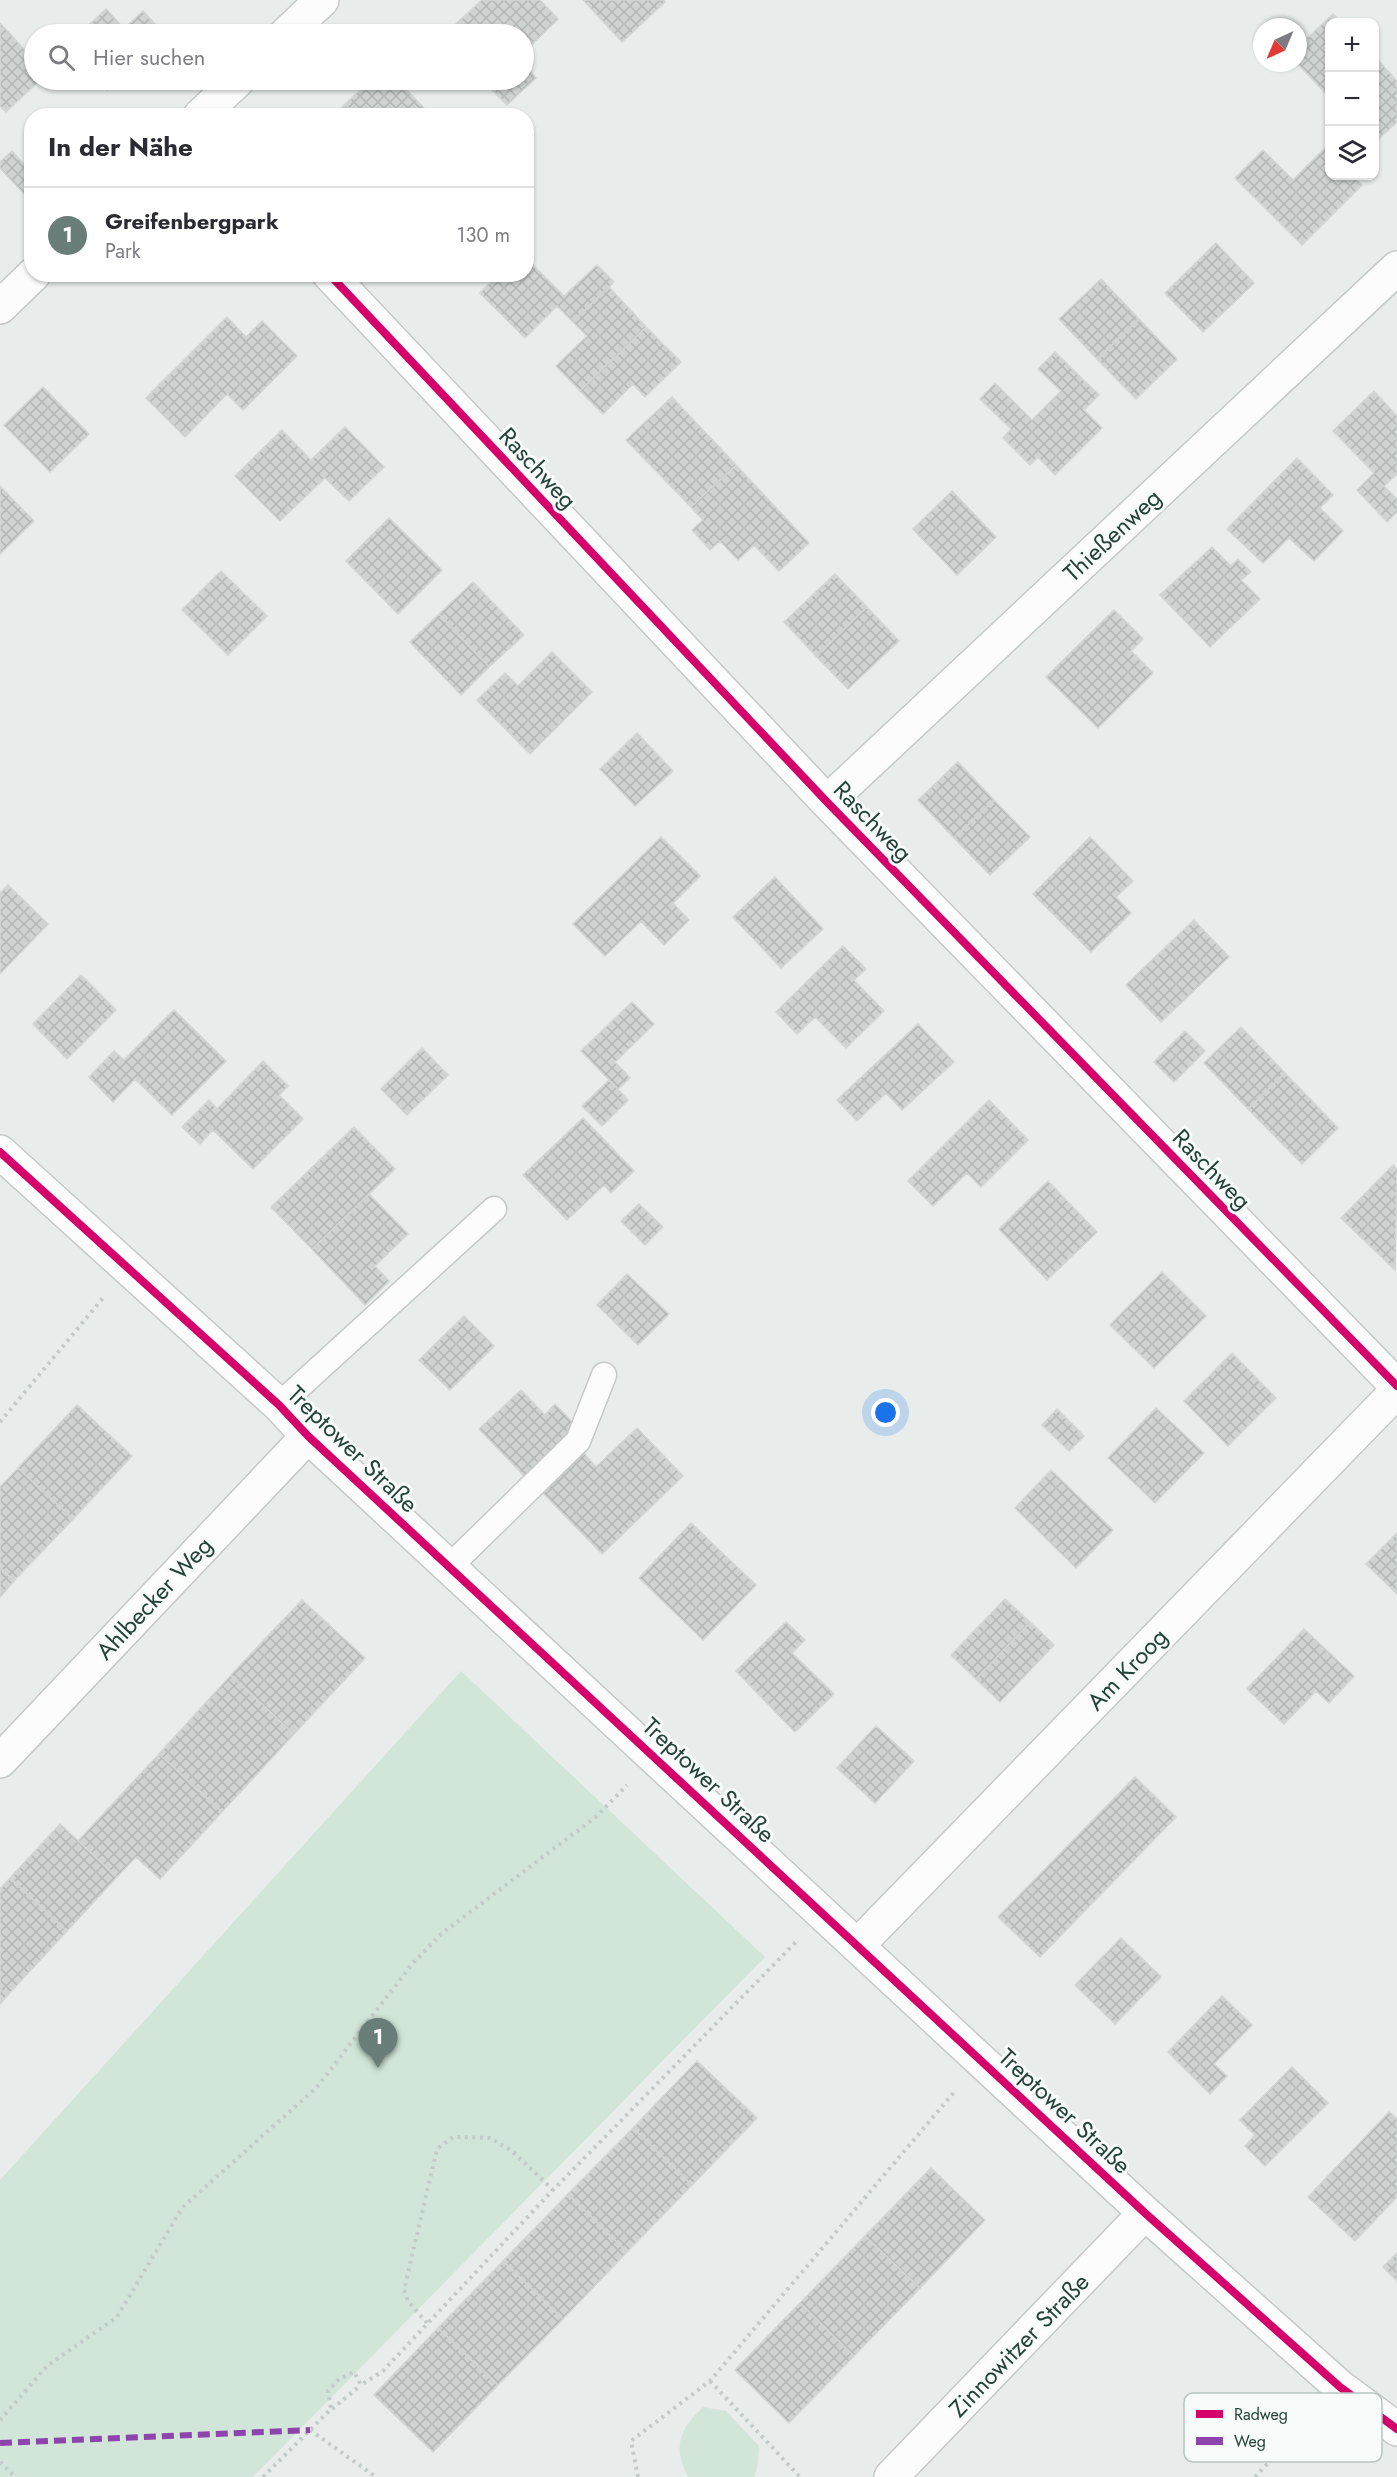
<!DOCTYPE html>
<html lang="de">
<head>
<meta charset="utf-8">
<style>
  :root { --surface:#fff; --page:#f2f2f3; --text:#2b2b33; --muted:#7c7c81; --line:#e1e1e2; --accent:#697e78 }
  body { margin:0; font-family:Jost,sans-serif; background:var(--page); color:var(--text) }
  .controls { position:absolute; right:18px; top:18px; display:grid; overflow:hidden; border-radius:12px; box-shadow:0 2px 4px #0004 }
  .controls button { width:54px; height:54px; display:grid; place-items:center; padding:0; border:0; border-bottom:2px solid var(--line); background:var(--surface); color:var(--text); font:30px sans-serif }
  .compass { position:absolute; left:1253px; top:18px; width:54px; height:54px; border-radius:50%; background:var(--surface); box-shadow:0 2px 4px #0004; rotate:224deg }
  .you { position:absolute; left:886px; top:1413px; width:21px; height:21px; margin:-15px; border:4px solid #fff; border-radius:50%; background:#1a73e8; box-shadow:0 0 0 9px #1a73e833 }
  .badge { display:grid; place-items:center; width:39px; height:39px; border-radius:50%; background:var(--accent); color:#fff; font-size:20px; font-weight:700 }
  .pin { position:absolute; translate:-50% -50px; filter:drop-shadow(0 2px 3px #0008) }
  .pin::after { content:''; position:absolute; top:32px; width:21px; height:18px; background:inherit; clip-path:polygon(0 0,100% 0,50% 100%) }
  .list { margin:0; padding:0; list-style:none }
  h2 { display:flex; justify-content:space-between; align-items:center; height:78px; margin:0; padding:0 24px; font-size:26px }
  h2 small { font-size:20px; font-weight:400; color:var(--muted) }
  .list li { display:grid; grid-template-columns:39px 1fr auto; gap:18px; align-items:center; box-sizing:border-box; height:96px; padding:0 24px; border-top:2px solid var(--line) }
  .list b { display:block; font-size:22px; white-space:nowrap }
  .list p { margin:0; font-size:20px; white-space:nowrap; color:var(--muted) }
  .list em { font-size:20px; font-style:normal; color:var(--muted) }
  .icon { flex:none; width:33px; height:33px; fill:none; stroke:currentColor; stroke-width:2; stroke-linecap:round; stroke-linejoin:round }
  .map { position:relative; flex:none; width:1397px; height:2477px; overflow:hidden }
  .search { position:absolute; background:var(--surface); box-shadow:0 2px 4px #0004; left:24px; top:24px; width:510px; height:66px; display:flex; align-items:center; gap:15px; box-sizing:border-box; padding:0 21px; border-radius:33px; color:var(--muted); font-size:22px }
  .panel { position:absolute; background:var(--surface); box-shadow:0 2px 4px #0004; left:24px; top:108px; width:510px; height:174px; border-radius:24px }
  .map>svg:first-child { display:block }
  .green { fill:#d1e6d8 }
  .building { fill:url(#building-cross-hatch); stroke:#d1d6d4; stroke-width:1.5 }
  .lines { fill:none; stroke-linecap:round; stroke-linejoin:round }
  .lane-casing { stroke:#c5cac8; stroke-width:27 }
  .street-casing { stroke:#c5cac8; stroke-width:36 }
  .path { stroke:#c3ccca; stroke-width:4; stroke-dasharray:3 4.5; stroke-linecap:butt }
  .lane { stroke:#fcfcfc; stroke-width:24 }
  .street { stroke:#fcfcfc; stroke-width:33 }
  .quiet { stroke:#8e44ad; stroke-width:6; stroke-dasharray:12 6; stroke-linecap:butt }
  .cycleway-casing { stroke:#f7fbf9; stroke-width:11 }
  .cycleway { stroke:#d6006c; stroke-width:8 }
  .labels { text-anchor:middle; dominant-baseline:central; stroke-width:6; stroke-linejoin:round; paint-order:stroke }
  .street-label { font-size:24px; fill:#24423a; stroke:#f7fbf9 }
  .key { fill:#f7fbf9; stroke:#b8c4c0; stroke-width:1.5 }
  .key-label { font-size:16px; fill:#24423a }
</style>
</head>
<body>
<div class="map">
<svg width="1397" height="2477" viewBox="0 0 1397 2477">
  <defs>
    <pattern id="building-cross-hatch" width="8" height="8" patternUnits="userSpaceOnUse" patternTransform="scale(1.5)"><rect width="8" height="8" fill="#cfd4d2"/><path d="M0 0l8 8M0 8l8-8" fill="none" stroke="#b2b7b5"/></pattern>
  </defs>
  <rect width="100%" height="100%" fill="#e8edeb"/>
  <path class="green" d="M461,1671L765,1957L253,2477H0V2180Z
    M703,2407L726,2411L759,2446L758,2465L754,2477H688C672,2446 680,2429 703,2407Z"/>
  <path class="building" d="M482,0H540L558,19L524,52V34H445Z
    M583,0H664L665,2L622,42Z
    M106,9L129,34H79Z
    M143,11L164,34H139L129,24Z
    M1333,14L1341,22H1330V98L1297,63L1298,47Z
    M0,23L34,60V80H40L6,112L0,106Z
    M1377,59L1397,81V122L1374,143V62Z
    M524,64L536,78L507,105L482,80H524Z
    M97,80H118L107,90Z
    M372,80H397L429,113L356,116L345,104Z
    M345,104L356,116H334Z
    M1325,148L1330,153V176H1352L1362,185L1302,245L1235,178L1263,150L1293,180Z
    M12,151L32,173V186L24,194L0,168V162Z
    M1216,243L1254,283L1203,332L1165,293Z
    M526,258L564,296L597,265L614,282L573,322L557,306L525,338L480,293L499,274H526Z
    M1101,279L1139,319L1097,359L1059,319Z
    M609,287L646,327L580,391L556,366L587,336L573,322Z
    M227,317L246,337L262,321L297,356L243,410L227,394L185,437L146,398Z
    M1139,319L1177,359L1136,399L1097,359Z
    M646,327L681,362L645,397L633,384L603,414L580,391Z
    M1055,352L1099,395L1084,410L1102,428L1055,475L1038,457L1030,465L1003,438L1011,429L980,399L995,383L1032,420L1061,391L1038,369Z
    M43,387L89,434L50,472L4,425Z
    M1374,391L1397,416V474L1384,486L1397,499V512L1387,522L1357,490L1374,473L1333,431Z
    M672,397L736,465L691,507L626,440Z
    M345,427L384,467L349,501L325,478L280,521L235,476L282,430L311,460Z
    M1297,458L1333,495L1320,508L1343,531L1314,561L1289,538L1263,563L1227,529Z
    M736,465L809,543L779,571L754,545L738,560L720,541L710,550L692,530L703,520L691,507Z
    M0,486L34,521L0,554Z
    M952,491L996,537L957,575L913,529Z
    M389,518L442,570L398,614L346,561Z
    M1212,547L1231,566L1238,559L1251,572L1241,580L1260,599L1210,647L1160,595Z
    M221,571L267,616L228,655L182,610Z
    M835,574L867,607L816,656L784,622Z
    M473,582L524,635L489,667L439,614Z
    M867,607L899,641L848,689L816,656Z
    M1114,610L1143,639L1131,651L1153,673L1098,728L1046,677Z
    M439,614L489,667L461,695L410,642Z
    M552,652L592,692L530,754L477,700L505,673L518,686Z
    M637,733L673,771L635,806L600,769Z
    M958,762L994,800L954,838L918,800Z
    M994,800L1030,837L990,875L954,838Z
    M661,837L700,876L673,903L689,920L664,945L641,921L605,956L573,924Z
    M1090,837L1133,881L1116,897L1131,913L1091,952L1033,894Z
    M775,877L823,929L781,968L733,917Z
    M8,885L48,924L0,974V893Z
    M1194,920L1229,957L1161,1022L1126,985Z
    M843,946L866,969L854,980L884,1011L846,1048L815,1017L797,1034L776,1012Z
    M81,975L116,1010L67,1059L33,1024Z
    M632,1002L654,1024L615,1062L630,1078L618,1089L581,1051Z
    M174,1010L226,1061L172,1115L135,1079L113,1102L89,1077L114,1051L124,1060Z
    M918,1024L954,1062L902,1110L886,1093L857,1121L837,1100Z
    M1241,1027L1285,1073L1248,1109L1204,1063Z
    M1185,1031L1205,1051L1174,1082L1154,1062Z
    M422,1048L448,1075L407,1115L381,1089Z
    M263,1061L288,1086L279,1095L303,1119L253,1169L213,1130L200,1144L182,1127L209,1100L217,1109Z
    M1285,1073L1338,1128L1302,1164L1248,1109Z
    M609,1080L628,1100L602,1126L582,1106Z
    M989,1100L1028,1140L981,1187L967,1173L933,1206L908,1181Z
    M583,1118L634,1171L611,1193L604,1185L567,1220L523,1175Z
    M354,1127L395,1169L312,1249L271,1207Z
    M1393,1165L1397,1169L1395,1270L1341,1218Z
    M1048,1181L1097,1232L1047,1280L999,1229Z
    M369,1194L408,1234L375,1266L389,1281L365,1305L312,1249Z
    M639,1204L663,1227L645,1245L621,1221Z
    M1162,1272L1206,1316L1154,1368L1110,1325Z
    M627,1274L669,1314L638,1345L597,1305Z
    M464,1316L494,1346L450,1390L419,1360Z
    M1232,1353L1276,1398L1228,1446L1184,1401Z
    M521,1390L545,1415L555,1404L579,1429L527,1479L479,1429Z
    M77,1405L132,1456L73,1519L18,1468Z
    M1156,1408L1204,1453L1155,1503L1108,1458Z
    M1057,1409L1084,1436L1069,1451L1042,1425Z
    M637,1428L683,1476L602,1554L542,1492L583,1452L596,1467Z
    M18,1468L73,1519L14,1581L0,1568V1487Z
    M1051,1470L1113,1530L1076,1568L1015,1508Z
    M691,1523L756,1585L703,1640L639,1578Z
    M1397,1533V1594L1366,1564Z
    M0,1568L14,1581L0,1597Z
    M1005,1599L1030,1622L976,1679L951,1655Z
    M302,1600L365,1658L294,1734L231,1675Z
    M786,1622L805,1640L792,1653L834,1694L795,1732L736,1671Z
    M1030,1622L1054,1645L1000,1702L976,1679Z
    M1304,1629L1354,1676L1329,1703L1316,1691L1284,1724L1247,1689Z
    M231,1675L294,1734L222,1812L159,1754Z
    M876,1726L914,1761L875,1803L837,1768Z
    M159,1754L222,1812L160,1879L136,1857L117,1877L78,1841Z
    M1135,1777L1176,1817L1040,1957L998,1917Z
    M60,1824L117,1877L67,1931L10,1878Z
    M10,1878L67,1931L7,1996L0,1989V1889Z
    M1121,1938L1161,1977L1115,2024L1075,1985Z
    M0,1989L7,1996L0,2004Z
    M1222,1996L1252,2025L1214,2064L1227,2076L1210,2094L1168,2052Z
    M697,2061L757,2118L692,2185L633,2128Z
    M1292,2067L1328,2103L1265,2166L1245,2146L1255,2135L1240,2120Z
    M1389,2112L1397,2119V2197L1355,2241L1308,2197Z
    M633,2128L692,2185L627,2252L568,2194Z
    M931,2168L985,2220L920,2288L865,2236Z
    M568,2194L627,2252L563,2319L503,2261Z
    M865,2236L920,2288L854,2356L800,2303Z
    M1397,2253V2281L1383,2267Z
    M503,2261L563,2319L498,2385L438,2328Z
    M800,2303L854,2356L789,2423L735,2370Z
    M438,2328L498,2385L433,2452L374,2395Z"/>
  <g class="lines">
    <defs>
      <path id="lane" d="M279,1405L494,1209
        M449,1567L578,1441L604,1375"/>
      <path id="street" d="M286,34L322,0
        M200,116L238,80
        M329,274L827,802L1397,1386
        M0,307L34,274
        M827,802L1397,268
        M0,1152L279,1405L308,1436L1145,2213L1340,2387L1397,2429
        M0,1761L308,1436
        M857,1946L1397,1391
        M891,2477L1145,2213"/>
    </defs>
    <use href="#lane" class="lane-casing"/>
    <use href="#street" class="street-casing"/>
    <path class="path" d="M0,1422L103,1298
      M427,2323L408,2301L404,2290L437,2149L453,2137L490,2138L512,2151L553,2190
      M710,2381L800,2477
      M332,2409L361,2385
      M0,2420L47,2366L117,2317L182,2208L317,2087L413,1963L441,1934L597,1816L627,1785
      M310,2430L376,2477
      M0,2462L15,2477
      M263,2477L331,2409L328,2391L339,2379L354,2372L361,2385L383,2371L553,2190L796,1942
      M638,2477L631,2441L710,2381L956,2090
      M1255,2477L1314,2414"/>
    <use href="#lane" class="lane"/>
    <use href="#street" class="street"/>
    <path class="quiet" d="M0,2443L310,2430"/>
    <defs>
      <path id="cycleway" d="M329,274L827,802L1397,1386
        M0,1152L279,1405L308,1436L1145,2213L1340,2387L1397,2429"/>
    </defs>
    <use href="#cycleway" class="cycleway-casing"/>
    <use href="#cycleway" class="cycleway"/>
  </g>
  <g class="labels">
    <g class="street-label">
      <text transform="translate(538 468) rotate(47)">Raschweg</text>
      <text transform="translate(1112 535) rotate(-43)">Thießenweg</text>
      <text transform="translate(873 821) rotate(46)">Raschweg</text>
      <text transform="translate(1212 1169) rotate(46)">Raschweg</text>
      <text transform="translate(353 1449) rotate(44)">Treptower Straße</text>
      <text transform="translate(154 1598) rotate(-47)">Ahlbecker Weg</text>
      <text transform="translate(1127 1669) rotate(-46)">Am Kroog</text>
      <text transform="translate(709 1780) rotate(43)">Treptower Straße</text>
      <text transform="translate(1065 2111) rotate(43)">Treptower Straße</text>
      <text transform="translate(1019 2345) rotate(-46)">Zinnowitzer Straße</text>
    </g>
  </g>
  <rect x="1184" y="2393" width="198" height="69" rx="9" class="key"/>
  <rect x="1196" y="2410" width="27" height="8" fill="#d6006c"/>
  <rect x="1196" y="2437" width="27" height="8" fill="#8e44ad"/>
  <g class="key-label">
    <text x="1234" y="2420">Radweg</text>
    <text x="1234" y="2447">Weg</text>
  </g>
</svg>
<div class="controls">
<button>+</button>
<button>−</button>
<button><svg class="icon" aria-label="layers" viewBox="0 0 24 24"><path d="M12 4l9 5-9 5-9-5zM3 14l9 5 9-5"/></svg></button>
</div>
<svg class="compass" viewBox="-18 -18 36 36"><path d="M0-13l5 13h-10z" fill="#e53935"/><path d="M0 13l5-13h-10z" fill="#7c7c81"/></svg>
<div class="you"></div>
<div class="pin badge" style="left:378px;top:2068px">1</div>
<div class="search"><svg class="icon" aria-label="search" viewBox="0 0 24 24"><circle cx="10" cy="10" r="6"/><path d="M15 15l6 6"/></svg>Hier suchen</div>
<section class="panel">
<h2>In der Nähe<small></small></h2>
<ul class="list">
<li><span class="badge">1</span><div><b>Greifenbergpark</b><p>Park</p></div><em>130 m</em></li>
</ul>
</section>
</div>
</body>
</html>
